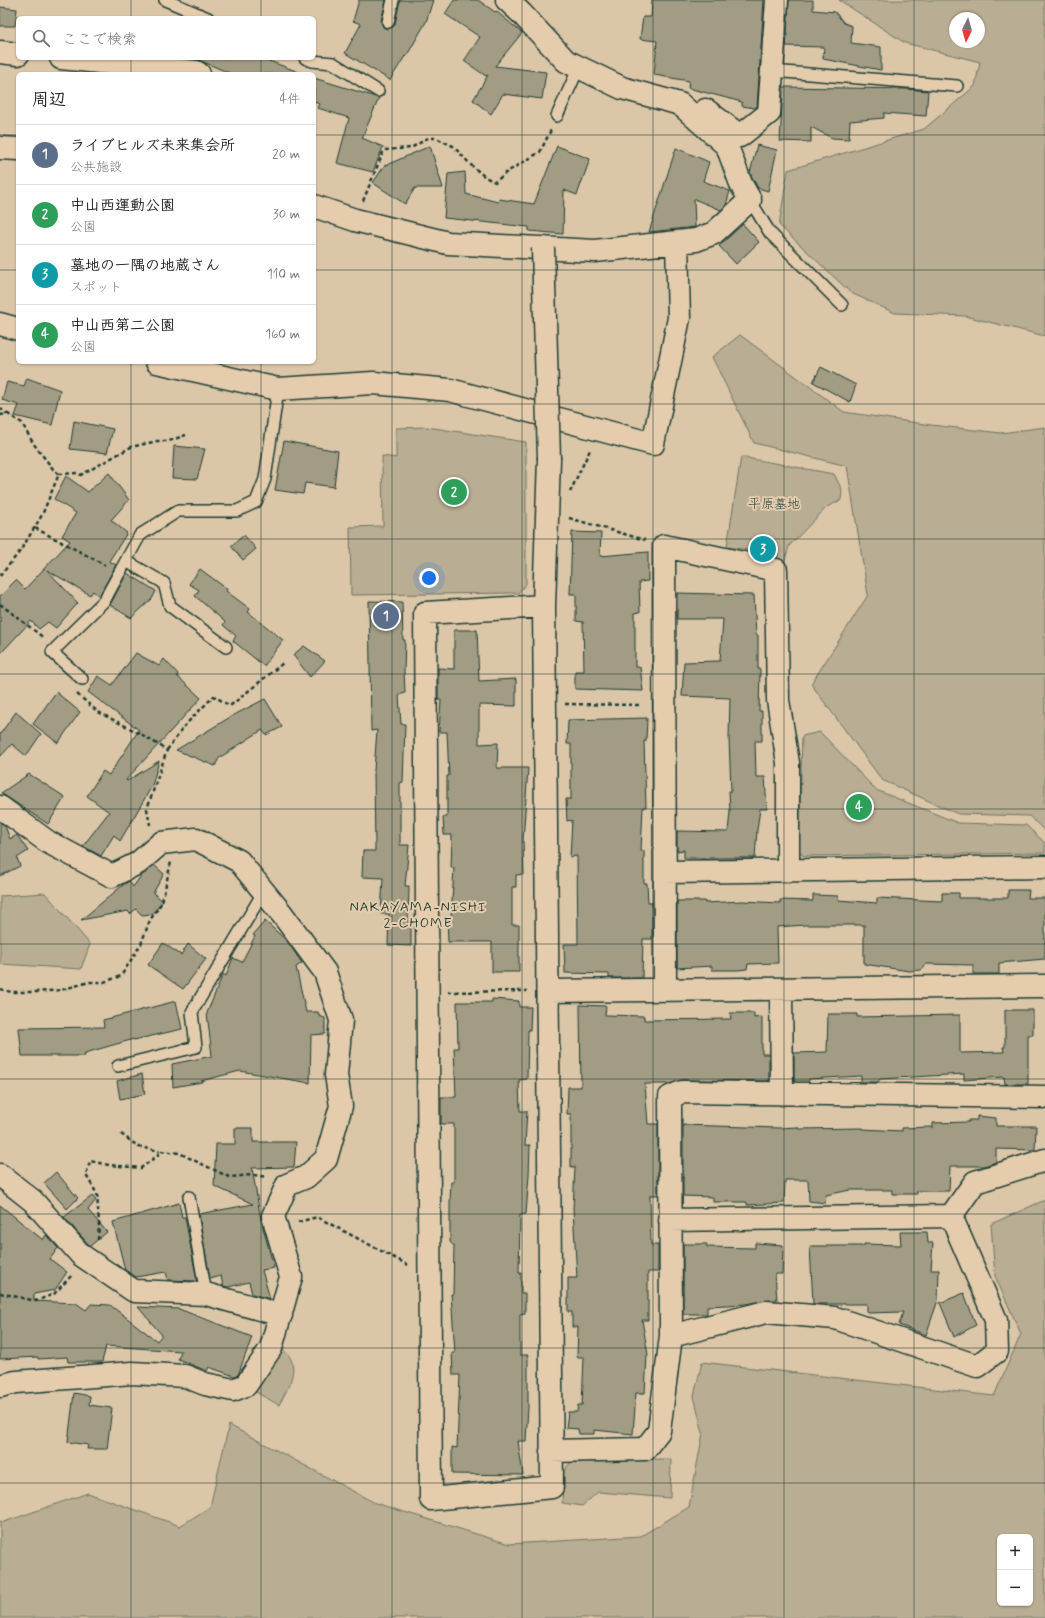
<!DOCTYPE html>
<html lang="ja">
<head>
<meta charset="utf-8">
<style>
  :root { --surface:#fff; --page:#f6f6f6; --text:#202124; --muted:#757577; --line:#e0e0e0; --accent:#2563eb }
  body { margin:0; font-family:Mynerve,"Klee One",sans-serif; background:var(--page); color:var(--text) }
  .controls { position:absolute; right:12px; bottom:12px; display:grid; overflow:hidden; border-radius:6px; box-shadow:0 1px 3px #0004 }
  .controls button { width:36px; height:36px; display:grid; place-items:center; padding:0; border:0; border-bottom:1px solid var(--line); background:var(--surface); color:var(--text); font:20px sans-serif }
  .compass { position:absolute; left:949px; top:12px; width:36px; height:36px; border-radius:50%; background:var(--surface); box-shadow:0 1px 3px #0004; rotate:185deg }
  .you { position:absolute; left:429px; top:578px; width:14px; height:14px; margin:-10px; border:3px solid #fff; border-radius:50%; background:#1a73e8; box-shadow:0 0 0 6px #1a73e833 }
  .badge { display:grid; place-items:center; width:26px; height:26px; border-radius:50%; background:var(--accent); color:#fff; font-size:13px; font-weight:700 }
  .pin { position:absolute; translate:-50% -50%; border:2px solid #fff; box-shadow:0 1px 4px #0006 }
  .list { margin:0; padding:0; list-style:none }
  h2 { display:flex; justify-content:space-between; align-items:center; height:52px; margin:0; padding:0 16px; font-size:17px }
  h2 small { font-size:13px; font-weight:400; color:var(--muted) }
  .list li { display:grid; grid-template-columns:26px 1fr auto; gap:12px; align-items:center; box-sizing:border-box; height:60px; padding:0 16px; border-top:1px solid var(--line) }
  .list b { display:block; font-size:15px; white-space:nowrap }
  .list p { margin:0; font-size:13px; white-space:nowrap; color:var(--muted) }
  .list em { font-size:13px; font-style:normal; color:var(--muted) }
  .icon { flex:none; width:22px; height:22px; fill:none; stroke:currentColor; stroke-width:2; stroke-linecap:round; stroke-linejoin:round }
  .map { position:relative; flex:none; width:1045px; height:1618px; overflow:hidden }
  .search { position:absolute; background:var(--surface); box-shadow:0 1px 3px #0004; left:16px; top:16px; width:300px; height:44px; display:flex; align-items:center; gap:10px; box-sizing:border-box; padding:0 14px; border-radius:6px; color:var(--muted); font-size:15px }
  .panel { position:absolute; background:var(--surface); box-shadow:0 1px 3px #0004; left:16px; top:72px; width:300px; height:292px; border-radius:6px }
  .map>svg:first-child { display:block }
  .green { fill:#b9ad93; stroke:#6c7564; fill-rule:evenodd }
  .building { fill:#a29c84; stroke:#1f3d34 }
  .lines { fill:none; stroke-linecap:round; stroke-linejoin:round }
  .service-casing { stroke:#1f3d34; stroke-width:14 }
  .minor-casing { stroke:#1f3d34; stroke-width:25 }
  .path { stroke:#1f3d34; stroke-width:2.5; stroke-dasharray:4 3; stroke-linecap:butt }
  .service { stroke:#e4ccad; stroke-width:11 }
  .minor { stroke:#e4ccad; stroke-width:22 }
  .minor-bridge-casing { stroke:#1f3d34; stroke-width:25; stroke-linecap:butt }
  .minor-bridge { stroke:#e4ccad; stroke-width:22 }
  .grid { fill:none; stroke:#1f3d34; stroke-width:1; stroke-opacity:0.55 }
  .labels { text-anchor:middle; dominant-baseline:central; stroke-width:4; stroke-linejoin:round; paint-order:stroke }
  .park-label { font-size:13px; fill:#274339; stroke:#e4ccad }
  .neighbourhood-label { font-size:14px; letter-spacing:1px; fill:#1f3d34; stroke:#e4ccad }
</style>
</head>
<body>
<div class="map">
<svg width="1045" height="1618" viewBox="0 0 1045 1618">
  <rect width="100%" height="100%" fill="#dcc6a8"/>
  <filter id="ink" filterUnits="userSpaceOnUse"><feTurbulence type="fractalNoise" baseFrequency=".025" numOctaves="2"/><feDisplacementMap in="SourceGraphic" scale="8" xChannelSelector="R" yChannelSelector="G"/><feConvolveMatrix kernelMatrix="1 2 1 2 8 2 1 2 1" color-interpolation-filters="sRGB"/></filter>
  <g filter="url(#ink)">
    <path class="green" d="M839,0H1045V336L965,316L895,313L851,293L779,225L788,170L924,129L975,86L980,62L905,43ZM955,18H979V42H955Z
      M740,335L844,412L931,425L1001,433L1045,427V831L1029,816L958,814L882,780L811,684L868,595L847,466L754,443L712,357Z
      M427,427L526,442V584L518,593L351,595L350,527L383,526L382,456L396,458V428Z
      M741,457L834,474L842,490L841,500L827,507L789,546L784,564H777L778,554L727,547Z
      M820,732L876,790L958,823L1026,825L1045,843V853L803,856L799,851L802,736Z
      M45,893L90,944L81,969L0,964V896Z
      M1045,1200V1618H0V1521L4,1522L88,1493L180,1526L210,1507L229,1425L375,1503L509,1544L641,1536L689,1507L703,1433L694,1396L702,1362L994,1396L1021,1334L995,1276L991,1224ZM1000,1537H1030V1603H1000Z
      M281,1349C304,1362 288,1388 279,1405L254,1391Z
      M671,1459L670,1498L598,1492L582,1506L562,1503L564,1471L572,1460Z"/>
    <path class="building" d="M359,0H386L381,21L383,27L387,29L393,27L395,24L400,0H433L426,22L406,57L405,56L390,80L345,53L361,24L353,21Z
      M454,0H478L495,12L496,11L522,33L495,66L546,72L542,99L503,94L491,114L473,100L488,75L486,76L464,61L480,37L445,14Z
      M652,0H764L757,107L755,108L742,106V102L688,88L689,81L654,75L657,41L640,39L643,17H651Z
      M789,0H813V10L835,12L844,23L852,26L851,43L881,47V70L823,59L824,47L786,46Z
      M0,7L17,9L15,26H0Z
      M194,58H261L299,72V74H232Z
      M314,78L379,98L362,138L383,147L373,172L337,163L349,118L318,108L320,104L314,102Z
      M783,87L907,89L928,91L926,116L884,113V118L850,121L849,139L832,138L811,127V142L780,141Z
      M757,145L777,150L768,191L758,188L750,173Z
      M430,146L443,188H415L405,204L373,183L384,166Z
      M557,146L590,159L577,195L564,190L563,234L529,231V227L444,218L448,174L465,172L466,194L498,202L499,199L534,204Z
      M676,148L709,162L703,181L730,191L726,205L721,210L694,199L695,227L649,232Z
      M743,224L759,242L736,264L719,246Z
      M821,367L856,385L850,402L813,382Z
      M27,378L60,390L52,425L15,416L19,405L2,400L7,382L24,386Z
      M74,421L113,429L107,453L70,449Z
      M284,441L338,451L334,487L305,483L303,494L275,490Z
      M174,446L205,449L197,479L172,478Z
      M109,473L129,500L111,520L127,533L109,561L116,565L99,596L93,591L90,595L47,570L78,603L56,628L48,622L39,629L31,621L0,654V596L16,580L25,589L70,541L62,536L76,513L54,499L66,476L88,492Z
      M572,532L601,533L600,556L648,552V581L639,582L640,612L635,613V667H640L643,691L575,689V671H584L583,622L576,621V594H570Z
      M244,535L256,549L243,560L231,546Z
      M200,569L227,589L226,591L250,609L248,612L283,640L264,666L233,641L236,636L223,625L225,622L195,596L199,590L189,584Z
      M127,573L156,591L152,599L131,618L110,605Z
      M677,593L754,595L756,635H758V669H760L759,711H762V741H755L756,777H765L767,809H760L757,830L755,858H684V850L677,851V831L728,832L730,812L729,791H731L729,738L730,698L682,696L684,662L720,661L723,619H677Z
      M369,601L402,602L403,640H405L404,671L405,693L399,695L401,724H405L403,782L400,783V845H409L405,886H409L408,923H411V946L388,945L389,914H381L383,878L362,877L363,851H375L374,770L377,730L371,731Z
      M454,630H477L479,681L516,679V706L479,705V744L498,743L497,768H528L523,841L524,874L516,875V887H512V925H519V972H492V942H448L447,917H451L454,868H451L452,835H444L443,817H447V776H449L447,732H439L441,700H438V668L454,669Z
      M304,646L325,661L310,677L293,655Z
      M136,653L159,666L164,659L178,674L177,676L201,698L126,780L127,781L159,761L152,786L120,841L114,835L101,856L83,846L109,812L87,796L103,771L109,775L139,730L88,692L98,676L112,685Z
      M56,692L80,712L58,743L33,724Z
      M265,699L282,727L266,735L262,730L219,758L215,766L176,750L232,716Z
      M16,712L41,734L26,756L12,744L0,757V734Z
      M647,718L646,741H644L646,807H643L641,851H644V883H647L648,902H652V939H643L642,978H609V974L565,973L564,944H578L577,856L570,857L572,820L567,821L566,799H571V744H567L568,720Z
      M29,774L65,797L48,824L1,793Z
      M0,822L5,826L10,839L17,835L28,851L17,858L20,866L0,876Z
      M154,865L164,874L153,893L163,901L152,914L142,915L136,909L130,914L128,911L81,920L123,885L129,881L133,887L141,876Z
      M1008,890H1029L1028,898H1045V959L999,963V974H973V965L926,964L921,970L909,971L864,964V925H805L777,927L778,963L748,964L747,969L738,970H712V966L677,968V901H705V903L742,901L780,903V900L813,901V895L838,896V900L877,903V898L942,901V893H959V898H1008Z
      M265,921L287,941L302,963L296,967L306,1012H318L319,1016L325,1018V1034L311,1035L310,1083L240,1071L201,1081L202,1082L173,1087L172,1064L212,1056L207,1013L223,974L226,976L233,958L242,962L255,936L253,935Z
      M163,943L181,955L188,944L206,959L183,989L148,965Z
      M492,999L519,1001V1007H531L530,1030H528L527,1079L519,1080L520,1111H527L525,1145H530L529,1175L526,1214L520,1215L519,1273H521V1293H525V1313L520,1314V1355H528V1407L526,1441H518L523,1475L452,1474V1447L457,1448L460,1375H453L452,1353H455L451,1294H453L454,1246L450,1242V1202L451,1182H454V1124H441V1097H456L454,1048H458L457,1002H492Z
      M176,1001L182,1029L134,1040V1039L85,1053V1056H22L19,1028L104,1027L103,1020Z
      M580,1005L606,1006L605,1015L644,1016V1020L731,1019L730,1013H754V1018L762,1017V1054H769V1081L682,1080L669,1084H645L648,1124H658V1195H650L651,1245H658V1272H648V1320H642L648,1355H647L645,1393H636L633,1434L594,1430V1434H579L578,1429L566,1428L568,1412H577L578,1405H582L584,1357H577L578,1327H572V1312H568V1278H577L573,1209L575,1167H571V1114H567L568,1087H581Z
      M1005,1010H1033V1035H1028V1084H1005L1004,1077L964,1080V1074L880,1079L878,1082H861V1076L809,1079V1081H794V1053L827,1052L828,1014H857V1017L960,1015V1053L1004,1052L1003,1047H1005Z
      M142,1074L145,1094L120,1099L117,1081Z
      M977,1116L996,1118V1126H1036L1035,1150L996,1149V1162L984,1166H950L949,1191H917V1194H892V1190H850L826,1195L825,1203L809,1201L808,1180H785L784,1203L747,1205V1202H713V1197L683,1196V1125L779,1128L798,1127V1129L862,1128V1129L902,1131V1128L933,1127V1123L969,1122V1120H977Z
      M235,1128H253V1142H296L294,1167L252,1168L261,1220L274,1268L262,1270L270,1299L252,1294L249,1282L228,1287L223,1286L221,1276L210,1279L199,1214L253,1204L214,1186L216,1144H235Z
      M56,1172L78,1198L67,1209L44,1183Z
      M92,1196L96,1200L88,1210L107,1232L90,1246L64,1217Z
      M179,1203L182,1217H185L197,1281L168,1280L166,1272L136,1277L125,1270L113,1222Z
      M0,1205L43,1240L46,1235L58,1248L50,1259L67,1272L55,1290L34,1294V1301L76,1303L86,1310L91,1304L110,1305L157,1341L162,1335L138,1307L179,1309L252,1337L238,1375L234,1376L209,1367L207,1371L178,1359L181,1351L106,1346L102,1362H68L67,1357L38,1359V1357L0,1359Z
      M900,1232H927L928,1243H933L931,1270H939L938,1300L926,1335L899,1325L903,1312L867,1313V1304H813L810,1246H864V1244L901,1245Z
      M755,1243L783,1245L782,1274H775L777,1300H767L747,1304L707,1306V1314H683V1244H707V1247L755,1248Z
      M964,1293L976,1325L954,1337L940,1303Z
      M74,1393L90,1396L89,1405L112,1408L107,1449H87L88,1445L68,1442Z"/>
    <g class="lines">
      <defs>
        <path id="service" d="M165,0L208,18
          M388,22L393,0
          M305,58L312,61L333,63L378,91
          M772,71L957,86
          M557,116L579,67
          M750,200L770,233L842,305
          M126,561L164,583L170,606L226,647
          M82,679L52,652L104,601L140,535L178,511H237L256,502L265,479L278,389
          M118,1066L196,1047L192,1012L264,891
          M189,1197L206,1294"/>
        <path id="minor" d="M0,52L18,54
          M61,58L196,72L199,74
          M706,110L740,136L769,113L777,0
          M0,148L18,149
          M314,206L355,220L448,243L595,251L696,240L714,233L750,200L741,184L727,146L680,104L622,88L566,61L521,13L507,0
          M0,324L18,329
          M157,362L278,389L373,383L450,390L653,444L679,318L677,242
          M544,606L425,613L431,1499L552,1487L544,606L549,459
          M0,807L48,842L112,876L138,863L161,843L196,839L239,861L282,914L325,972L341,1020L336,1075L341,1106L326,1159L306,1177L287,1185L273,1216L291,1277L271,1348L246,1385L233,1390L205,1384L185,1376L132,1373L16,1382L0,1386
          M665,872L1045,867
          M665,989L664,546L776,570L778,700L788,763V871
          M781,989L782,1094
          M548,991L1045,986
          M0,1175L33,1201L81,1255L134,1291L206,1294L281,1315
          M670,1220L951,1216
          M671,1336L766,1312L835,1318L977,1366L997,1351L996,1320L951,1216L975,1182L1045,1160
          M551,1451L645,1449L659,1431L671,1336L670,1097L682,1092L1045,1097"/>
      </defs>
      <use href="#service" class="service-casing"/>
      <use href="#minor" class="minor-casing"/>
      <path class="path" d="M363,201L384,150L411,148L428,138H436L453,146L471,165L485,177L495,182L507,172L540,152L551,130
        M0,408L7,414
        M0,415L8,414L22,423L33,443L53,469L59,474L42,515L21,550L0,576
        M59,474L77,473L81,475L131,447L157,441H169L186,435
        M570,492L590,450
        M569,518L645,540
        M35,528L105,565
        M0,604L44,638
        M77,694L98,712L141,734L167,750L147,809L150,825
        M565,704L642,705
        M167,750L186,724L214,696L230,706L283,663
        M0,989L11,992H37L61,990L89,982H104L121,976L141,944L150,920L162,902L171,862
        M448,992L527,991
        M121,1134L139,1147L160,1151
        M298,1222L317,1217L408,1265
        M98,1240L99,1224L97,1194L86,1175L90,1161L109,1165L141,1168L158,1155L160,1151L179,1153L229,1177L253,1175L267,1177
        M0,1293L36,1301L54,1294L73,1274"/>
      <use href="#service" class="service"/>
      <use href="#minor" class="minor"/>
      <defs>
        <path id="minor-bridge" d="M543,248L549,459"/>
      </defs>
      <use href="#minor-bridge" class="minor-bridge-casing"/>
      <use href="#minor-bridge" class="minor-bridge"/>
    </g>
  </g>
  <path class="grid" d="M131,0V18M261,0V18M392,0V1618M522,0V1618M653,0V1618M784,0V1618M914,0V1618M131,58V74M261,58V74M0,135H18M314,135H1045M0,270H18M314,270H1045M131,362V1618M261,362V1618M0,404H1045M0,539H1045M0,674H1045M0,809H1045M0,944H1045M0,1079H1045M0,1214H1045M0,1348H1045M0,1483H1045"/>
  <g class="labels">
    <g class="park-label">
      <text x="774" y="504">平原墓地</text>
    </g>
    <g class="neighbourhood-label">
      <text x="418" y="907">NAKAYAMA-NISHI<tspan x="418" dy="16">2-CHOME</tspan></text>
    </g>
  </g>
</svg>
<div class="controls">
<button>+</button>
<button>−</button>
</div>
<svg class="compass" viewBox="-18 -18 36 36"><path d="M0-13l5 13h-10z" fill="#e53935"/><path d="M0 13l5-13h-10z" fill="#757577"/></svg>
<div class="you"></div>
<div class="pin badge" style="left:386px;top:616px;background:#5c6f8a">1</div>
<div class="pin badge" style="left:454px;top:492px;background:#2e9e5b">2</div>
<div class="pin badge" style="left:763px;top:549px;background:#0f9aa8">3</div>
<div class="pin badge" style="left:859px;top:807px;background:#2e9e5b">4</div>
<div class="search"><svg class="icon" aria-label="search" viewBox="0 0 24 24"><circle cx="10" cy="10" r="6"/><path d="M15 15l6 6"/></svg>ここで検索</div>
<section class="panel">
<h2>周辺<small>4件</small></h2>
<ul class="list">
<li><span class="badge" style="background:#5c6f8a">1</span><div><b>ライブヒルズ未来集会所</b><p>公共施設</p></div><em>20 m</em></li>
<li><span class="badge" style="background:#2e9e5b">2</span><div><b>中山西運動公園</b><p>公園</p></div><em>30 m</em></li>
<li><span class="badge" style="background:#0f9aa8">3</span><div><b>墓地の一隅の地蔵さん</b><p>スポット</p></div><em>110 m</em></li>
<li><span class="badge" style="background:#2e9e5b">4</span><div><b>中山西第二公園</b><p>公園</p></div><em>160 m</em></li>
</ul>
</section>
</div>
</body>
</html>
